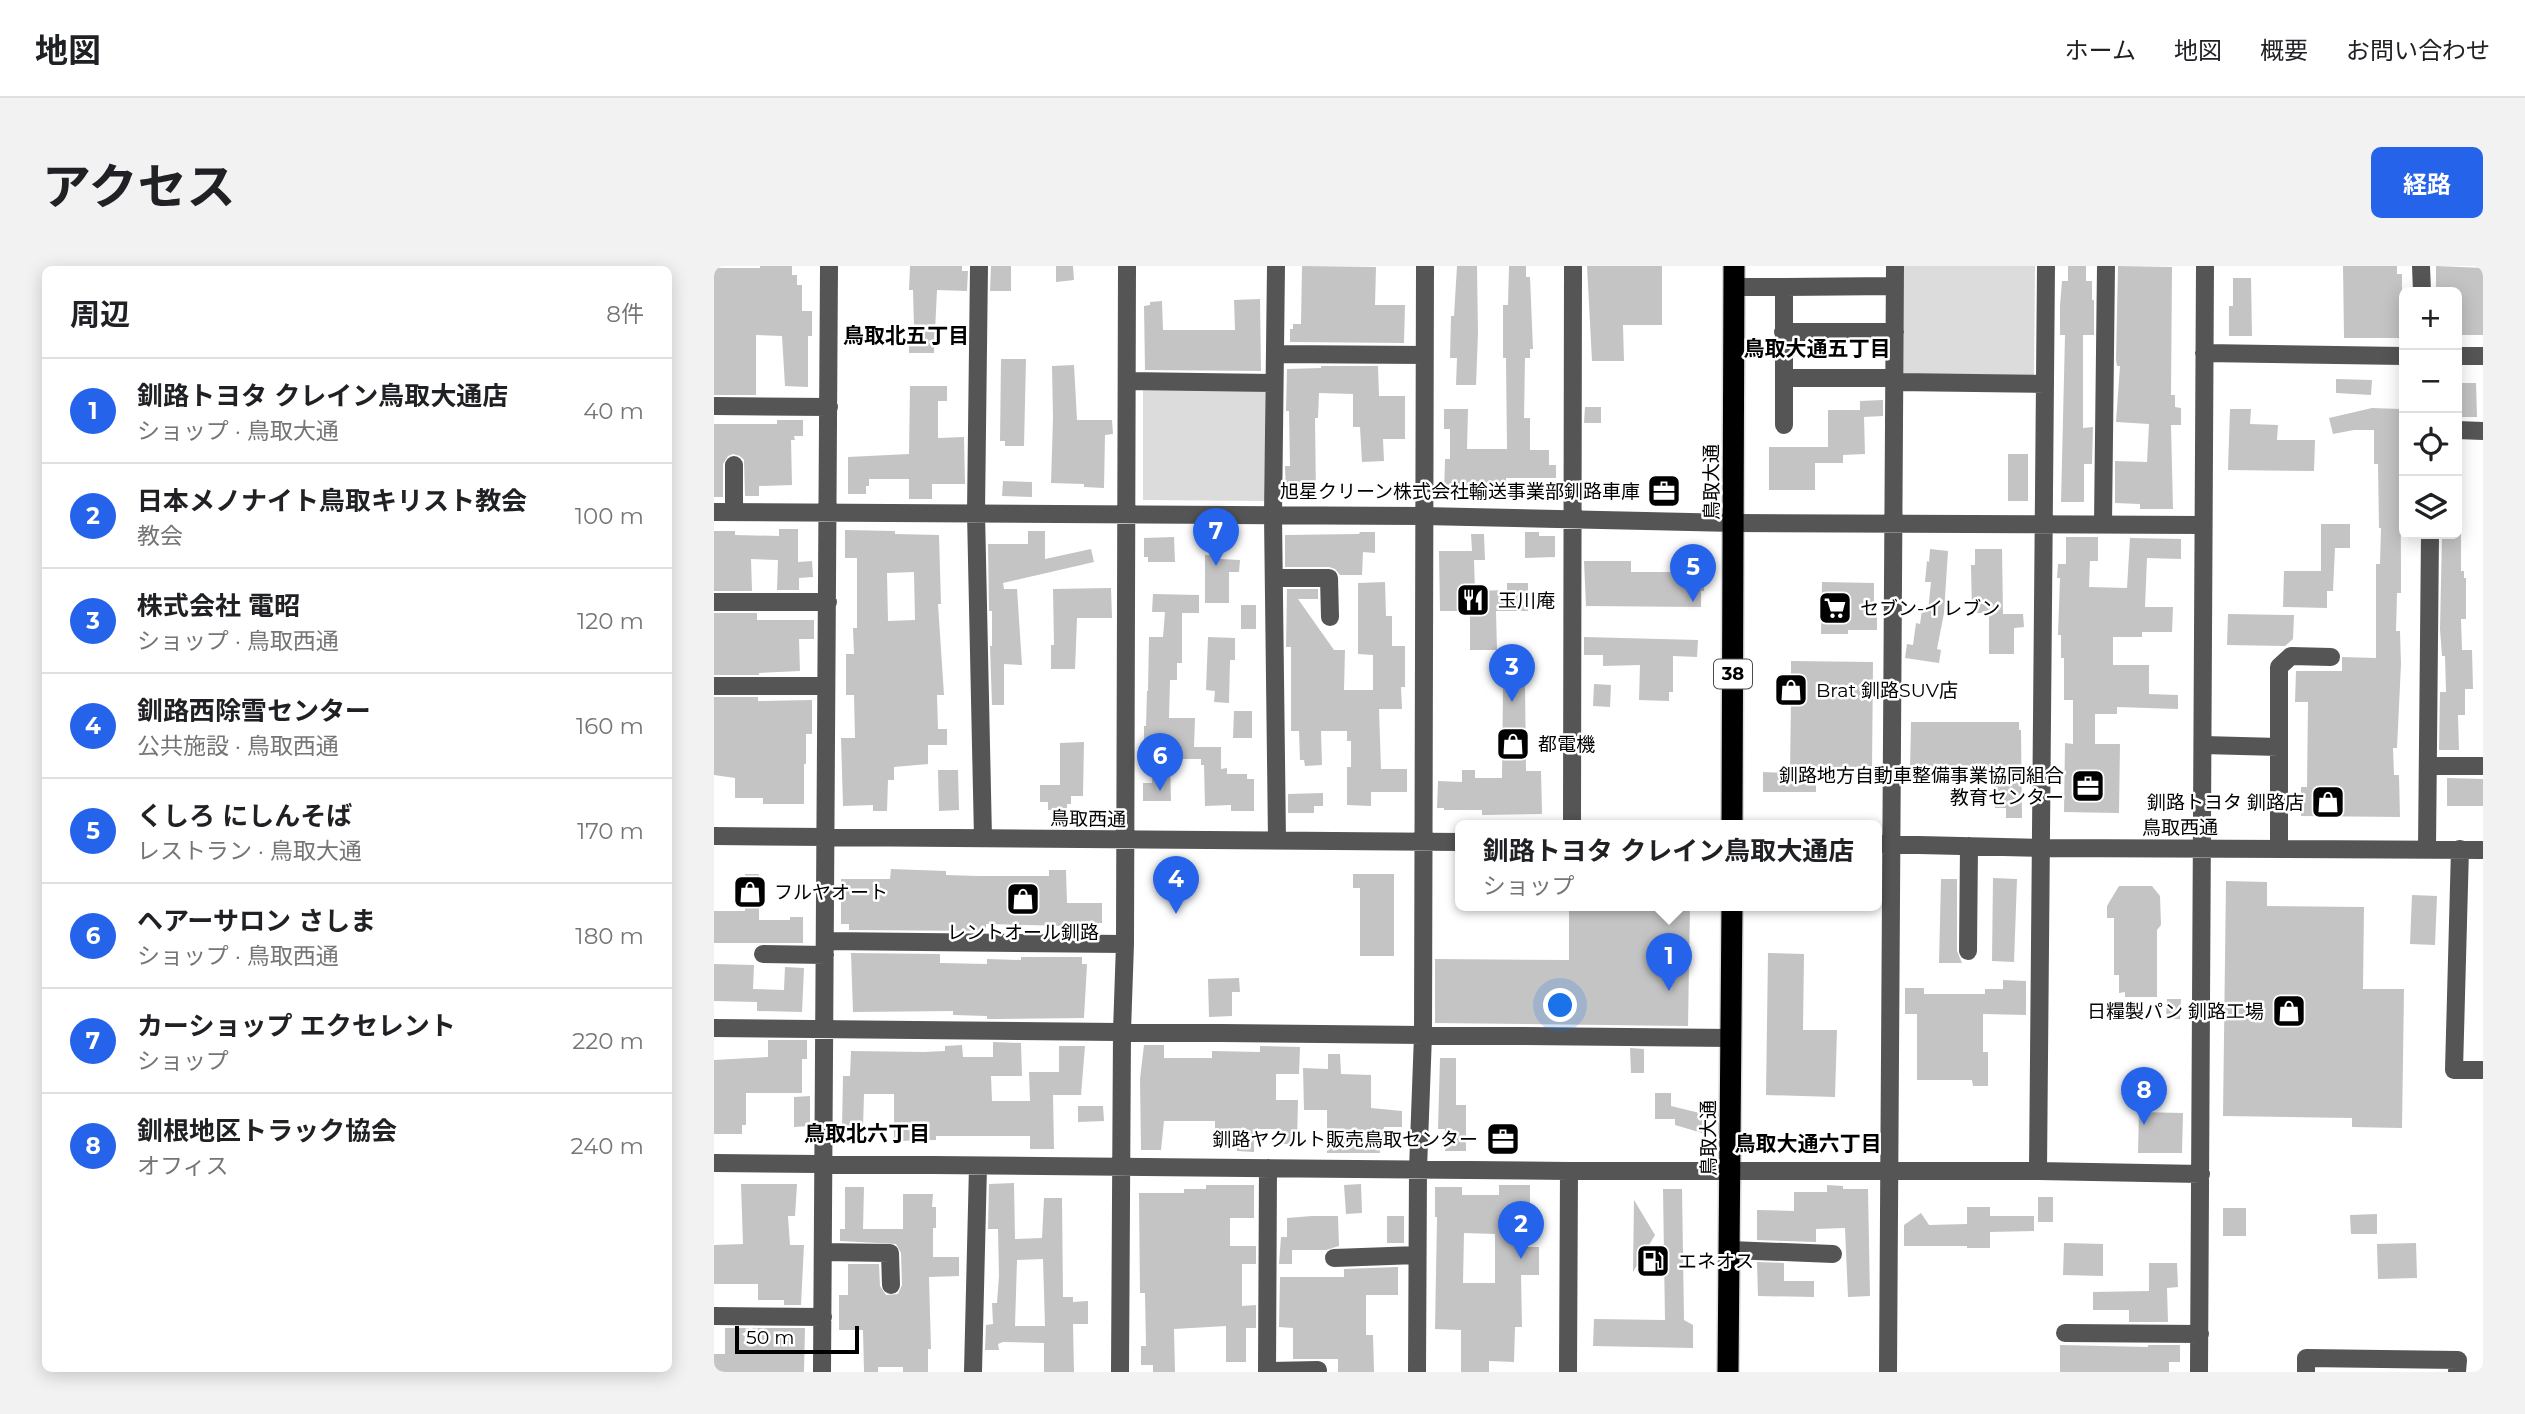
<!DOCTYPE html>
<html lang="ja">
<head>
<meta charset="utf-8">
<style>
  :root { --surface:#fff; --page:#f2f2f2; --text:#202124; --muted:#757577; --line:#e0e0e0; --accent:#2563eb }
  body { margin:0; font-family:Montserrat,"Noto Sans JP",sans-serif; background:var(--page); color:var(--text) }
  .controls { position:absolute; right:21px; top:21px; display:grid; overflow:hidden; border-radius:10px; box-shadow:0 4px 18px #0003 }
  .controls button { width:63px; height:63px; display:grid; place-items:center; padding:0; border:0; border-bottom:2px solid var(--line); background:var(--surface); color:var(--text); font:35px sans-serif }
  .scale { position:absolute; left:21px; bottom:18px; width:124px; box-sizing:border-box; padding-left:7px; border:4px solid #000; border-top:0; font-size:19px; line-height:24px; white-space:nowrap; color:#000; -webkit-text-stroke:5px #fff; paint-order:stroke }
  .you { position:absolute; left:847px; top:740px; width:24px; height:24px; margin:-18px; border:5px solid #fff; border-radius:50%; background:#1a73e8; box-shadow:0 0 0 10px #1a73e833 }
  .badge { display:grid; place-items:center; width:46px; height:46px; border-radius:50%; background:var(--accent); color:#fff; font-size:23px; font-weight:700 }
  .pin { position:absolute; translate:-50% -58px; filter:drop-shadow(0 2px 4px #0008) }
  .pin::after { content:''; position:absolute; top:37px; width:24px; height:21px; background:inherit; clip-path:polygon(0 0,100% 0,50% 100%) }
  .popup { position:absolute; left:741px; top:554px; width:427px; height:91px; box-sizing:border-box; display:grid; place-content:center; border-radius:10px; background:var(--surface); filter:drop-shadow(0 2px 5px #0005); font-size:23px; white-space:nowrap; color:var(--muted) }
  .popup b { font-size:26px; color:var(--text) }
  .popup::after { content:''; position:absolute; left:50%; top:100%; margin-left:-14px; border:14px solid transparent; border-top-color:var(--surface) }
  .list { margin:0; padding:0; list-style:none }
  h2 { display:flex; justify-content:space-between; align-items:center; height:91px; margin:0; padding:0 28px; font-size:30px }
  h2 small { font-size:23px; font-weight:400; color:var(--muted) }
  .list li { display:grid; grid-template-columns:46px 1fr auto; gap:21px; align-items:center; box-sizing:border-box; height:105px; padding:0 28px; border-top:2px solid var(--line) }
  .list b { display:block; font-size:26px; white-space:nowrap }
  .list p { margin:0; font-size:23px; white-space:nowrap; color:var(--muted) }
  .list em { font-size:23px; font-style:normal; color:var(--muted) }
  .icon { flex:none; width:38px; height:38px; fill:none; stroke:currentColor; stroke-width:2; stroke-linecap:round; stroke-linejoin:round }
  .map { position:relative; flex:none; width:1769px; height:1106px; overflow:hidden; border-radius:10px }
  header { display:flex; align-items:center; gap:42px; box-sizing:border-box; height:98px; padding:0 35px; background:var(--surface); border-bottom:2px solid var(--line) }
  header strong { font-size:33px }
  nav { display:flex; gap:38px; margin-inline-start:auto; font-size:24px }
  .intro { display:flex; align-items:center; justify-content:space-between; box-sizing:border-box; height:168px; padding:0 42px }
  h1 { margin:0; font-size:49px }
  .button { padding:18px 32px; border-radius:10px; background:var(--accent); color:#fff; font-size:24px; font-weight:700 }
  main { display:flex; gap:42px; padding:0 42px }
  aside { flex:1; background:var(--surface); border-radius:10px; box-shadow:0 4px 18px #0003 }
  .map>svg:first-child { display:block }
  .green { fill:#dcdcdc }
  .building { fill:#c4c4c4; fill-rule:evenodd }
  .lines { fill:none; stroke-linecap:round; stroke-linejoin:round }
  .highway-casing { stroke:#dbdbdb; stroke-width:24 }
  .minor { stroke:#555; stroke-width:18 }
  .highway { stroke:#000; stroke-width:21 }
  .labels { text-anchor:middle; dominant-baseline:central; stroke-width:5; stroke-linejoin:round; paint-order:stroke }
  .shield { fill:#fff; stroke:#4c4c4c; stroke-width:2 }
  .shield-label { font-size:18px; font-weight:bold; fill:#000 }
  .street-label { font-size:19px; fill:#000; stroke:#fff }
  .poi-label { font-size:19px; fill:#000; stroke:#fff; text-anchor:start }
  .neighbourhood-label { font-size:21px; font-weight:bold; fill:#000; stroke:#fff }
</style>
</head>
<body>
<header>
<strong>地図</strong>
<nav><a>ホーム</a><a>地図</a><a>概要</a><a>お問い合わせ</a></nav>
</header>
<div class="intro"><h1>アクセス</h1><a class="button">経路</a></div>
<main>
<aside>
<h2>周辺<small>8件</small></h2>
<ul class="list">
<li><span class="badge">1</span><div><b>釧路トヨタ クレイン鳥取大通店</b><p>ショップ · 鳥取大通</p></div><em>40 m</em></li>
<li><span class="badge">2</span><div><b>日本メノナイト鳥取キリスト教会</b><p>教会</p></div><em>100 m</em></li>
<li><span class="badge">3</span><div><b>株式会社 電昭</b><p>ショップ · 鳥取西通</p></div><em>120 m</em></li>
<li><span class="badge">4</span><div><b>釧路西除雪センター</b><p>公共施設 · 鳥取西通</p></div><em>160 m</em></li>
<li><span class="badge">5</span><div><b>くしろ にしんそば</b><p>レストラン · 鳥取大通</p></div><em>170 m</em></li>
<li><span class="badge">6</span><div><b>ヘアーサロン さしま</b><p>ショップ · 鳥取西通</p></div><em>180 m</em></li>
<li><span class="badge">7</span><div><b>カーショップ エクセレント</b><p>ショップ</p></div><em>220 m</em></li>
<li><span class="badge">8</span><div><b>釧根地区トラック協会</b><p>オフィス</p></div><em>240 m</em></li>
</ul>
</aside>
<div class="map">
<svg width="1769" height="1106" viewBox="0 0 1769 1106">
  <rect width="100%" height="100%" fill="#fff"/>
  <path class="green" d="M1188,0H1321L1320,109L1188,108Z
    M429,124H551V235L429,234Z"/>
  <path class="building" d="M46,0H78V9H83V19H88V45H98V70H94V121L71,120L68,70L42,69V129H0V2H46Z
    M196,0H248V5H254L253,25L223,24L220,87H195V61H200L199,24H195Z
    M277,0H297V25H276Z
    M342,0H359L360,14L342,16Z
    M588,0L662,1L661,39H691L690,77L576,76V63H579V58H587Z
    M743,0H763L764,67L762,119H742L743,92H736L737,50H740Z
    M795,0H812V11H816L819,83H816V92H811L810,152H816V184H835V199H842V212H792V217H753V229H730L731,193H736V163H730V143H754L753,183H793L792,92H789V39H794Z
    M873,0H948V59H909L910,95H878Z
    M1354,0H1372V15H1378V34H1380V69H1369V162L1379,161L1378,198H1370V236H1347L1351,69H1346V40L1348,15H1354Z
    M1404,0L1458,1L1457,129H1461V141L1467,142V159H1457L1459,243H1426V238L1401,237V195L1433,196L1435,158L1402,156L1406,100H1403L1402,94Z
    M1629,0H1683V8H1688V31H1690V72H1630Z
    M1722,0L1769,2V69H1743V26H1722Z
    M1519,12H1537L1538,70H1515V40H1519Z
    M546,33L547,105L431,104L430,40L436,39V36L448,35L449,64H521L520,34Z
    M287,93H312L310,180H291V175H286Z
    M360,99L363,154H398L399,168L391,169L390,222L370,221V218L337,217L339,152L338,100Z
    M607,100H664L665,130H691V173H669L670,195L648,196L646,161H639V128L605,127L604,152H601L602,232L572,233L571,200H576L575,145H572L573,103L607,102Z
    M1622,113L1658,114L1657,129L1622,127Z
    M1743,117H1762L1763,151H1743Z
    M196,120H233V135H224V172L250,171L251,218H218V233H195V213H155V220H152V228H134V191L195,188Z
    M1169,134V150L1150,151L1151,188L1129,189V197H1101V224H1055V181H1114V144H1146V135Z
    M871,141H887V157H870Z
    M1658,142L1686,143L1687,303V327H1683L1682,365H1686L1687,398L1683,482H1679L1680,509H1685L1686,551L1587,550V521H1593L1594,436H1581L1582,405H1628V391L1662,392V298H1666L1667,262H1665L1664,198H1660V164H1640L1619,168L1615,152Z
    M1516,143H1537L1536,158L1564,159L1563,174H1601L1600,205L1514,204Z
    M63,154H89V170H80L81,174H77L78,219L45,220V230H31L30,194L26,190L19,188L14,190L9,198V231H0V158H63Z
    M1294,188H1314V235H1294Z
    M289,215L318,216V231L288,230Z
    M1607,258H1636V282H1621L1619,325H1613V342L1569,341L1570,305H1607Z
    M65,263H84V296L98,295L99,311L85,312V324H63L64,294L37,293L38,325H0V265H21V269L65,270Z
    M131,264L181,265V268L225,269L227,338H224L230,429H223L224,463H233V479H214V498L180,501V514H174L173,545H159V539L129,540L127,472H141L140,429H132V388H140L139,362H143V292H131ZM200,306L201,354L174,355L173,307Z
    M314,265H331V293L377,283L380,296L289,317L290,323H303L308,399L290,398V439H278L276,380H278V345H275L274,278H314Z
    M646,266H661V287L649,286L648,309H626L621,303L615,301H571V269L645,268Z
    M811,266H825V270H841V291L811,292Z
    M757,268H770L771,294H760L761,325L793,324V317H814V345H782L783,384H756V345H726L725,285H758Z
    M1728,268H1747V305H1750V312H1752V353H1747L1748,384H1758L1759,423H1751V449H1744L1745,484H1725L1726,426H1732L1731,390H1728L1726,363Z
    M460,271L461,296H434V291H430V272Z
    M1352,271H1384V295H1376L1375,321L1413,322L1416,272L1467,273V293L1433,292L1431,341H1459L1458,366H1428V371H1399V399H1435V428L1464,429V443L1403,441V448H1381V478H1406L1405,547L1350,546L1351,477L1359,478V434H1350V392H1347V369H1344L1346,312H1343L1344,298H1352Z
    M1216,283L1234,285L1230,347L1223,383L1227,384L1225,397L1191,392L1193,378L1199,379L1202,357L1206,358L1208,344L1214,345L1217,316H1211L1213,295L1215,296Z
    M1261,283H1288L1289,348H1309L1310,361L1300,362V388H1275V347H1258L1257,299H1261Z
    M491,289L506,290V293L526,294L525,306H515V337H491Z
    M969,293H991L990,325H987V341L872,340L870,295H917V306H969Z
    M671,316L672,350H678V380H691V421H687L688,443H665L667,503H693V526H657V540L633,539V501H637V475H633V465H607L608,499L591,500L590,494H586L585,465H577V381H572L573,323H604V333H584L620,384H631L630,424H659V389L644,388V317Z
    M1108,316L1160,317V351H1163V364H1134V368H1107Z
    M397,322L398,352H363L361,403H337V379H340L339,323Z
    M439,328L485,329V347H468V397H463V414H456L455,452H481L480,481H507V503L513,502V508H533V513H540V545H517V539L491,540L490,499H487V493H456L457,535H429V517H438L437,485L430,486V460H432L433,425H434L435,371H449L451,346H438Z
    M527,339H542V363H527Z
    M0,347H43V354H100V373H85L86,405L45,407V409H0Z
    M1514,348L1580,349L1579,373L1571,380L1513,379Z
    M494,371L521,372V394H516L515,437L500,436L501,425L492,424Z
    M870,371L984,374L983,391L959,390V426H955V435L925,434L926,399L889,400V389H870Z
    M793,393L814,394V418H811L812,505H827L828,548L768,549V544H730V542H723L724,515L748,516V504H761V512H788L789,421H793Z
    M1077,395L1159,396L1158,504H1102V526H1049V506L1076,507L1077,434H1067V414H1077Z
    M880,418L897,419L896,441L879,440Z
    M0,431H44V435L98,434V468H92V498H90V538H49V532H21V512L0,509Z
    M520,445H538V472H519Z
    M1197,456H1305V464H1307L1308,552H1292V542H1281L1282,506L1196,505Z
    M370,476L369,530H357V538H353V544H334V536H326V519H346V477Z
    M224,504H244L245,544L225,545Z
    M1733,512L1769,513V540H1733Z
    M609,527V540H600V547H574V528Z
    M177,603L232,605V609L264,610H335V604H352L353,637H388V657L353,658V660L272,658V665L135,664V658H127V613H176Z
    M31,608H45V654H76V651H89V677H0V645H31Z
    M639,608H680V690H646V622H639Z
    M1279,612L1303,613L1300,696L1278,695Z
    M1227,613H1243V685L1248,697H1225Z
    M1512,615L1553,616V640L1650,641L1649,723H1690L1688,862L1638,861V852L1509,850Z
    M1405,620H1438L1446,630L1447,659L1443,664V731H1411V726L1405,727V709H1400V652H1393V640Z
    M1698,629L1723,630L1721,679L1696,678Z
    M855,639H976L974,760L721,757V693L855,694Z
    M137,687L226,688V697L273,698V693L307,694V691H368V698H373L370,752L280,753H273V750L239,749V745L139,746Z
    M1054,687L1090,688L1089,764H1123L1121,831L1052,829Z
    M0,698L40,699L39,723L70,724L71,701L90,702L88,746L43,745V736L0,735Z
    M525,712L526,726H518V750L495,751L494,713Z
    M1289,714L1312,715V749L1269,748V786H1274V820H1259L1258,814H1203V748H1191V722H1210V728H1271V723H1289Z
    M1453,733H1467L1466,753H1452Z
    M54,774H93V793H88V827H32V859H28V868H0V794L54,791Z
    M279,776L307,777L308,810H277L278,835H316L315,806H345V780H371L367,829H339L340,883H316V870H222V874L180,875V828H150L149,862H128L129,810H136L137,785L210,786L231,785V780L248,779L249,791H279Z
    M430,779H450V792H498V785L546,786V780L586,781L585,808H562V834H584L583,878H567V863H540V886L523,885V882H501V855H450L447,884H427L426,813Z
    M916,782L930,783V807H917Z
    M614,788H626L627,808L657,809V842L688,845V861H670V877H666V887H613V844H590L589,802L614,803Z
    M726,792H742V839H752V885H731V863H724Z
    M941,827H957V840L990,848L988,852V867L961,859V853H941Z
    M96,830V860L80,861V831Z
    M364,840H389L390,855L364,856Z
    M1425,846L1469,847L1468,887H1424Z
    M779,859H803V888H778Z
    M300,917L301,973L328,972L330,932H348L349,1031H359V1036L374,1035V1058H359L360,1106H330V1077L289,1076L284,1078L285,1084H271L272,1059L279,1058L278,1037H283L285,1010L284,963H274L275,918ZM329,993L331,1060H301L303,994Z
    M27,918H83L81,950H74L76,979H90L87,1039H70V1034H44V1018H0V979L29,978Z
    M647,918L648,947L632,948L630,919Z
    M492,919H540V952H516V980H542V998H528V1040L542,1039V1062H532V1096H512V1060L460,1063L461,1106H439V1099H427V1080H432L431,1027H426L425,927H470V923H492Z
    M785,919H816V945H808V981H825V1009H807L808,1061H801L800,1096L775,1095V1106H747V1064L721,1063L723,951H721V921H748V929H785ZM750,967L781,968V1017H749Z
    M1113,919L1129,920V923H1154L1156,1030L1134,1031L1131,962L1102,963V976L1043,974V944L1080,945V926H1113Z
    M131,921H150L149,963H189V928H219L218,941H222V962H219V991H245V1010L215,1011L217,1083H214V1106H189V1101H164V1106H150L149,1064H125V1029H134V998H165L166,1020L172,1029L184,1028L188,1019L187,987L182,978L126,975V963H131Z
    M949,923H968L970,1054L979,1059V1082L879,1080L880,1053L951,1054Z
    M1324,931H1339V956H1324Z
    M920,934L941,969L919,1006Z
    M1253,941H1276V950H1320V965L1276,966V982H1253V980H1190V959L1207,947L1215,959L1253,958Z
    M1509,942H1532V970H1509Z
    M1663,948V968H1637L1636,949Z
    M598,950H624L625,980L612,984H578V998H565L567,971H573V952Z
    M673,950H690V977H673Z
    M1350,977L1389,978V1010L1349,1009Z
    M1702,977L1703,1012L1664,1013L1663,978Z
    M1043,996L1070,997V1015H1100V1031L1044,1030Z
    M1435,997H1463L1464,1021L1453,1022L1454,1056H1415V1044H1379V1026L1435,1025Z
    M684,1001V1029H652V1069H659L660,1106H624V1093H579V1062L565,1061L566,1011H630V1003Z
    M11,1062H91L90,1106H0V1088H11Z
    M1346,1079L1434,1081V1079H1466V1096H1455V1106H1346Z"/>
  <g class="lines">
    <defs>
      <path id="highway" d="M1018,559L1020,0
        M1014,1106L1018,639"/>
    </defs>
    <use href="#highway" class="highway-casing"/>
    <path class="minor" d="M265,0L262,247L269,572
      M562,0L559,250L563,574
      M1707,0L1708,26
      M1020,21H1070V159
      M1070,21L1181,20
      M1069,66H1181
      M1490,87L1690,90
      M561,88L710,89
      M1743,90H1769
      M1070,112H1181
      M413,115L560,117
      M1182,116L1331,118
      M0,140L115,141
      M1743,164L1769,165
      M20,199V246
      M0,246L709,250L1020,257L1488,259
      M1389,257L1392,0
      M560,312H615L616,351
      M0,336H114
      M0,420H112
      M1489,479L1565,481V582
      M1565,481V401L1577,390L1617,391
      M1714,500H1769
      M858,559L859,0
      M0,570L747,576
      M1163,578L1328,582L1769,584
      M1713,583L1716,268
      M1746,583L1740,804H1769
      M111,675L411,678
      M1254,685L1255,580
      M49,688L111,689
      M0,762L1017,772
      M0,897L855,905H1324L1487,908
      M1324,905L1332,0
      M1016,984L1119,988
      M109,986L176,987L177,1019
      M620,992L703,989
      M0,1050L109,1051
      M1351,1067L1486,1068
      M553,1105L604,1104
      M108,1106L115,0
      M259,1106L264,900
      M406,1106L408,765L411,678L413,0
      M553,1106L554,902
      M703,1106L704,903L709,769L711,0
      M854,1106L855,905
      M1174,1106L1181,0
      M1485,1106L1491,0
      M1592,1106V1092L1744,1094L1743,1106"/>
    <use href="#highway" class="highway"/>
  </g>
  <defs>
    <symbol id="office-square" viewBox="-11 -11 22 22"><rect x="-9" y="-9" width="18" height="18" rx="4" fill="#000" stroke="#fff"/><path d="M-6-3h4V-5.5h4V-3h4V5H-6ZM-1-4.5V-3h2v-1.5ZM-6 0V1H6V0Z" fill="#fff"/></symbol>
    <symbol id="restaurant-square" viewBox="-11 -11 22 22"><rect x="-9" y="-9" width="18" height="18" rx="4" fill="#000" stroke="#fff"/><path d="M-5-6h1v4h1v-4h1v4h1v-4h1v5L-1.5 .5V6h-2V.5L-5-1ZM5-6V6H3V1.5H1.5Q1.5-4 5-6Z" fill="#fff"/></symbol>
    <symbol id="supermarket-square" viewBox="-11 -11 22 22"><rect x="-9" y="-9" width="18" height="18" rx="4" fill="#000" stroke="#fff"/><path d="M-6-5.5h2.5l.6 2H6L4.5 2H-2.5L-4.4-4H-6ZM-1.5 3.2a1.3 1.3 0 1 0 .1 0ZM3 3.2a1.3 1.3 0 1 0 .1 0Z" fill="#fff"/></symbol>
    <symbol id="shop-square" viewBox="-11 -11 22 22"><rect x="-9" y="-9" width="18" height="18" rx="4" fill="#000" stroke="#fff"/><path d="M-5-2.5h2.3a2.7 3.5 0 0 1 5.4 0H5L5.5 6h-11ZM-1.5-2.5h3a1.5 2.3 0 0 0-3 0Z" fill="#fff"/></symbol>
    <symbol id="fuel-square" viewBox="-11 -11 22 22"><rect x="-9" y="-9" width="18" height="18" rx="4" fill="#000" stroke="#fff"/><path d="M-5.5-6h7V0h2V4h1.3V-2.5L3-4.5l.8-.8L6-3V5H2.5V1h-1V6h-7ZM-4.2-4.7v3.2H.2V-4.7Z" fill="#fff"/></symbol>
  </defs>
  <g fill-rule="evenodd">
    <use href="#office-square" x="931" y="206" width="38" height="38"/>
    <use href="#restaurant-square" x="740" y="315" width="38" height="38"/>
    <use href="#supermarket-square" x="1102" y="323" width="38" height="38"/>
    <use href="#shop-square" x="1058" y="405" width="38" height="38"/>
    <use href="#shop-square" x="780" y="459" width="38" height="38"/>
    <use href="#office-square" x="1355" y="501" width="38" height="38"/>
    <use href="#shop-square" x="1595" y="517" width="38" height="38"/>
    <use href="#shop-square" x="17" y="607" width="38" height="38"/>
    <use href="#shop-square" x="290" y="614" width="38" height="38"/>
    <use href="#shop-square" x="1556" y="726" width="38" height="38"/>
    <use href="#office-square" x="770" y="854" width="38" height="38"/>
    <use href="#fuel-square" x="920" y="976" width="38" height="38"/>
  </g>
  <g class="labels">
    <rect class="shield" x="1000" y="393.5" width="38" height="29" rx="5"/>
    <g class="shield-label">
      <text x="1019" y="408">38</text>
    </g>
    <g class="street-label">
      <text transform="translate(997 216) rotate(-90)">鳥取大通</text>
      <text transform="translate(374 553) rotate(1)">鳥取西通</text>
      <text x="1466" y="561">鳥取西通</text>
      <text transform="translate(994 872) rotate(-90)">鳥取大通</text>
    </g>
    <g class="poi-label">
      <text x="926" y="225" text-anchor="end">旭星クリーン株式会社輸送事業部釧路車庫</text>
      <text x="784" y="334">玉川庵</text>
      <text x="1146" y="342">セブン-イレブン</text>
      <text x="1102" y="424">Brat 釧路SUV店</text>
      <text x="824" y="478">都電機</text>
      <text x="1350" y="509" text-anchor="end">釧路地方自動車整備事業協同組合<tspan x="1350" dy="22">教育センター</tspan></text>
      <text x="1590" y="536" text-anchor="end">釧路トヨタ 釧路店</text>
      <text x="60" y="626">フルヤオート</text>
      <text x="309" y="666" text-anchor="middle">レントオール釧路</text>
      <text x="1550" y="745" text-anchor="end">日糧製パン 釧路工場</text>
      <text x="764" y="873" text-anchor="end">釧路ヤクルト販売鳥取センター</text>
      <text x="964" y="995">エネオス</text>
    </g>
    <g class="neighbourhood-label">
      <text x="192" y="69">鳥取北五丁目</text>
      <text x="1103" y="82">鳥取大通五丁目</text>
      <text x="153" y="867">鳥取北六丁目</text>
      <text x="1094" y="877">鳥取大通六丁目</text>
    </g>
  </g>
</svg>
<div class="controls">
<button>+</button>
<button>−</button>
<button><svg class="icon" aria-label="locate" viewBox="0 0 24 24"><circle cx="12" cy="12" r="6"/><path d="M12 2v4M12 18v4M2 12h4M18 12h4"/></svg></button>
<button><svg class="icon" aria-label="layers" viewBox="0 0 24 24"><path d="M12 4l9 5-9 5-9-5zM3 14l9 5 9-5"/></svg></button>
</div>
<div class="scale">50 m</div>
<div class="you"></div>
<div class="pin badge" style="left:955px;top:725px">1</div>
<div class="popup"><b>釧路トヨタ クレイン鳥取大通店</b>ショップ</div>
<div class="pin badge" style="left:807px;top:993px">2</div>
<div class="pin badge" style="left:798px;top:436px">3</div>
<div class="pin badge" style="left:462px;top:648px">4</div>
<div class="pin badge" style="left:979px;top:336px">5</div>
<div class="pin badge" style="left:446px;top:525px">6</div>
<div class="pin badge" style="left:502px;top:300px">7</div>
<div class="pin badge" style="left:1430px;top:859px">8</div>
</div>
</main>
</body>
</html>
